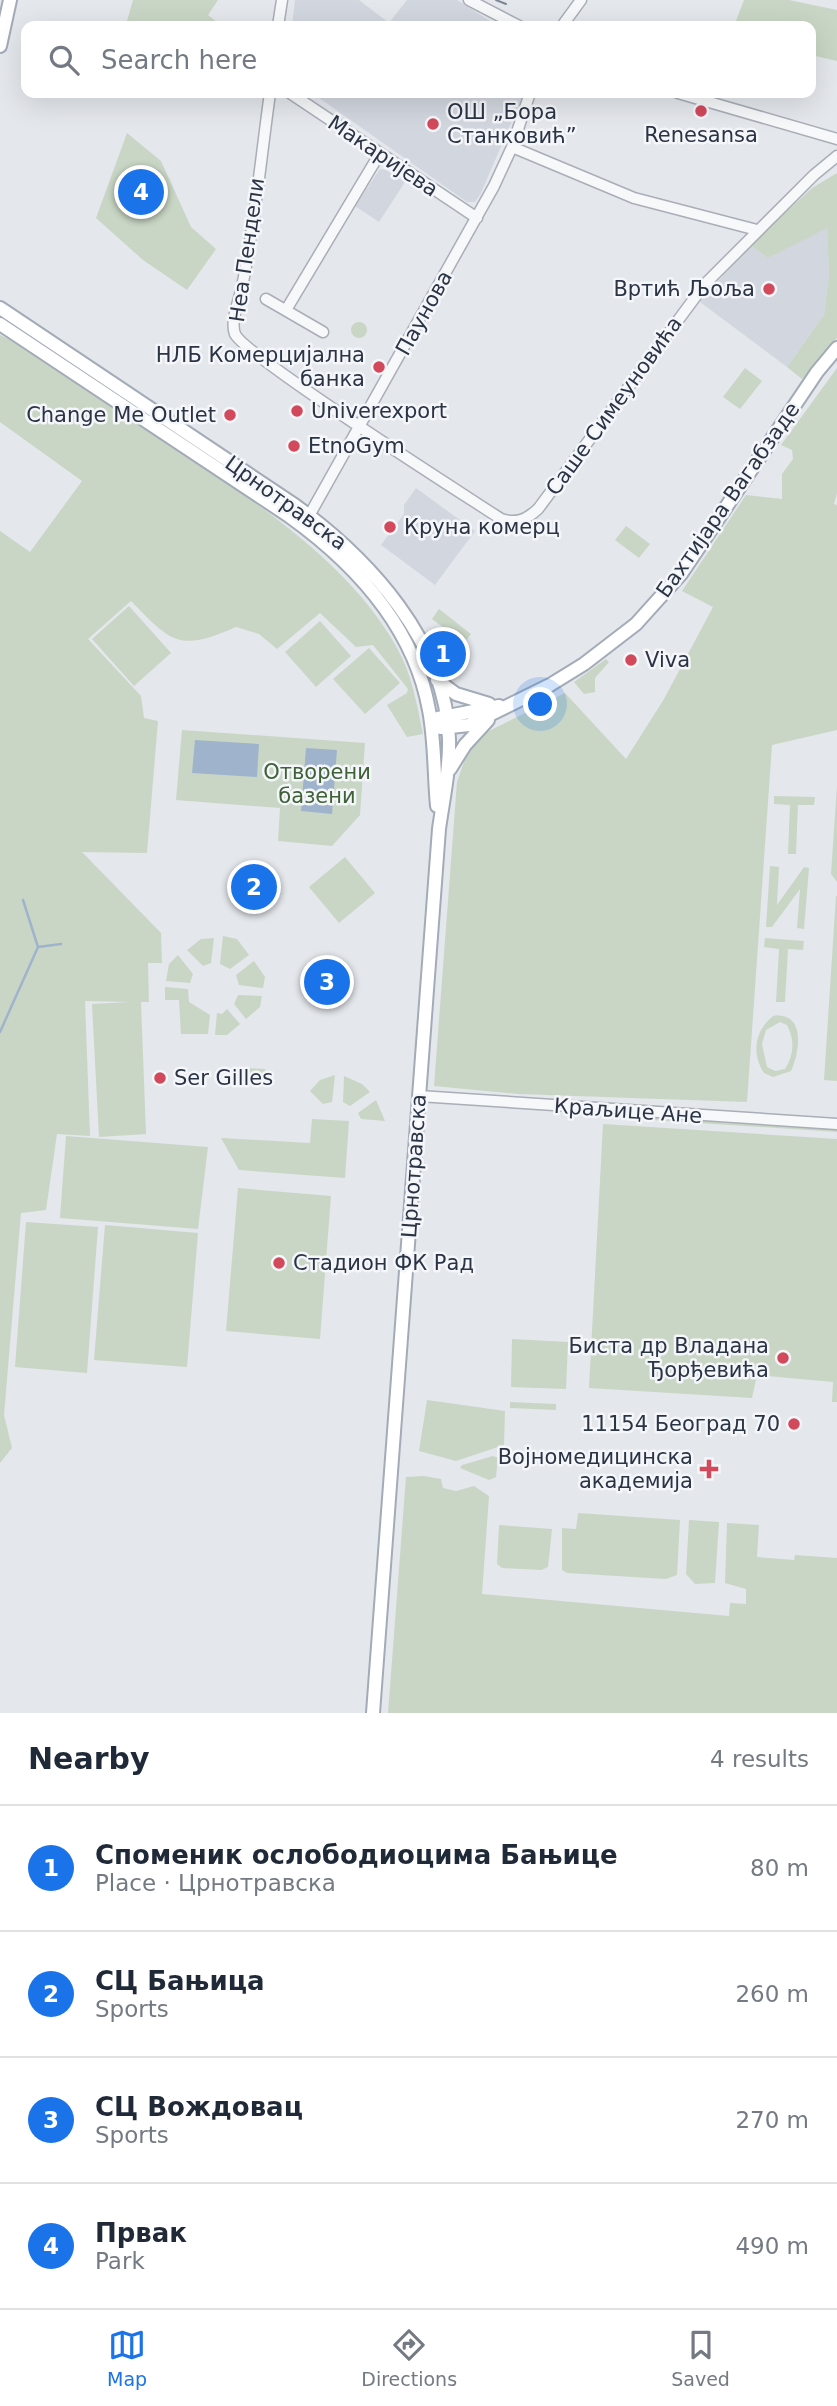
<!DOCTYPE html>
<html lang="en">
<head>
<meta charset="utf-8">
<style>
  :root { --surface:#fff; --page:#f2f2f3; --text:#1f2937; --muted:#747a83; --line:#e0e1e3; --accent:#1a73e8 }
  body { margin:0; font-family:"DejaVu Sans",sans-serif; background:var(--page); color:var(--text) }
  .you { position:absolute; left:541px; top:705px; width:24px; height:24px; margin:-18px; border:5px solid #fff; border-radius:50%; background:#1a73e8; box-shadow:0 0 0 10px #1a73e833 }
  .badge { display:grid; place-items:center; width:46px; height:46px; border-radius:50%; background:var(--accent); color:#fff; font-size:23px; font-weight:700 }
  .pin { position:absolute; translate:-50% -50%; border:4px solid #fff; box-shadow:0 2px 7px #0006 }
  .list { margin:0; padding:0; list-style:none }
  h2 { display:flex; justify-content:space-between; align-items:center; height:91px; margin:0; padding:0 28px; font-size:30px }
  h2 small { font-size:23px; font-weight:400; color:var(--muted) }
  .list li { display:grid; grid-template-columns:46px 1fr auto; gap:21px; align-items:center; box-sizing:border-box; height:126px; padding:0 28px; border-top:2px solid var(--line) }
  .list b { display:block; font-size:26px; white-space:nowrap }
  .list p { margin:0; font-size:23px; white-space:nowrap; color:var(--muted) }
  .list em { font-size:23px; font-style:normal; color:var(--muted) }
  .icon { flex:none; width:38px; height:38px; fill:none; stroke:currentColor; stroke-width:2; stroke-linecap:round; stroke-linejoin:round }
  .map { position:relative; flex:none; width:837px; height:1713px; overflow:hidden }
  .search { position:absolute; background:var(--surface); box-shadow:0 7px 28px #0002; left:21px; right:21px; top:21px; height:77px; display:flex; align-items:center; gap:18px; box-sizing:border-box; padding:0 24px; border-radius:14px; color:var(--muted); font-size:26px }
  .sheet { height:595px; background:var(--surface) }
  nav { display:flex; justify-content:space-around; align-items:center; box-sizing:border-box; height:98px; border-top:2px solid var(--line); background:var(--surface); font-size:19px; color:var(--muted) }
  nav a { display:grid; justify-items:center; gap:4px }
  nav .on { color:var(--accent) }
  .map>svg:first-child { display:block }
  .built { fill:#d2d6de }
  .green { fill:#c9d6c5; fill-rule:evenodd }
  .water { fill:#9fb4cc }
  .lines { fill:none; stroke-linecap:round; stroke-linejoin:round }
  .stream { stroke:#9fb4cc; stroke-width:2.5 }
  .minor-casing { stroke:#a9aeb7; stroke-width:13 }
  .major-casing { stroke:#a3abb8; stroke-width:16 }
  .minor { stroke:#f7f8fa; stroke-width:10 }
  .major { stroke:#fff; stroke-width:12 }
  .tram { stroke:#7d8696; stroke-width:2 }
  .poi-dot { fill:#d1495b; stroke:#f4f6f9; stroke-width:2.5 }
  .labels { text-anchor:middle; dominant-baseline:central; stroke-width:5; stroke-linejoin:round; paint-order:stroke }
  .poi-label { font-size:21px; fill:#2b3445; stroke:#f4f6f9; text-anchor:start }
  .street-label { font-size:21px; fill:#2b3445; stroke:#f4f6f9 }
  .park-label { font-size:21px; fill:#3f6138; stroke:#f4f6f9 }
</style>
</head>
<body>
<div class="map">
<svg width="837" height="1713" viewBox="0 0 837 1713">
  <rect width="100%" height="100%" fill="#e4e7ec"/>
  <path class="built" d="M295,0H359L389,23L407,0H457L498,26H292Z
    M312,93H524L481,193L475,202H467Z
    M380,169L386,170L405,182L379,222L355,206Z
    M827,227L829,276L824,315L787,367L700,302L750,245L768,258Z
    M416,488L475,531L435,585L381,545L404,514V505Z"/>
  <path class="green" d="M133,0H218L208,15L222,26H134L127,21Z
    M744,0H789L837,10V61L811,55V26H734Z
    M127,133L161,161L191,227L216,249L187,290L143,260L96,218Z
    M837,173V338L802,379L787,367L824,315L829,276L827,228L768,258L750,245L812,188Z
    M351 330a8 8 0 1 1 16 0a8 8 0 1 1-16 0Z
    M0,335L15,342C67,376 119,410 170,445C250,498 350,562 397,648C412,674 417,705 423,734L407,737L387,705L407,693L408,689L373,645L356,647L320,613L277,649L259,634L236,627C179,652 172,643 131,601L88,639L141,696L144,718L158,721L147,853L82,852L161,933L162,963H148L149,1002H141L146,1134L99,1137L92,1004L130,1002L85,1001L90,1136L57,1134L46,1210L21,1213L4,1415L12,1448L0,1463V531L30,552L82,481L0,422Z
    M745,368L762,381L740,409L723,397Z
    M837,368V493L834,504L837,505V730L772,745L747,1102L518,1094L434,1086L457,782L467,753L479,736L565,693L626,759L664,699L713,607L682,591L746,495L782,499V474L793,459L792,450L781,445Z
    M626,526L650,544L639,558L615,540Z
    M129,606L171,653L134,686L92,639Z
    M439,609L471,634L464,643L432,619Z
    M320,621L351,656L316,687L285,652Z
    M369,648L400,683L365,714L333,679Z
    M606,659L609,662L595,678V692L584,694L574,682Z
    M182,730L365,743L360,815L332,846L278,841L280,808L176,800Z
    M837,786V882L831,874Z
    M774,796L815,797L814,805H798L796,854H788L790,805L774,804Z
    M345,857L375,893L339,923L309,887Z
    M770,866L779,867L777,905L804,867L809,868L804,929L797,928L800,889L772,927H766Z
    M836,896H837V1081L824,1080Z
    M223,936L237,939L249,955L230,969L220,964Z
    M214,938L211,963L203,966L187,950L201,939Z
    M765,938L804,941L803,950L788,949L785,1002H776L779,949L764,947Z
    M178,955L193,974L190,983L166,981L169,964Z
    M254,961L265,977L263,988L239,985L236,975Z
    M165,987L188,989L189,1002L210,1015L208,1034H181L179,1000H165Z
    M238,995L262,996L260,1007L246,1019L234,1004Z
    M227,1009L240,1024L227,1035H215L217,1013L222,1014Z
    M773,1016C806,1011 800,1052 791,1071L773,1077L764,1073C751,1052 755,1031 773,1016ZM780,1022L787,1025C795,1040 794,1055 785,1069L775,1071L767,1067L762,1044L766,1030Z
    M242,1068L265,1069L273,1082L270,1087L231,1082L230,1076Z
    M335,1075L332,1102L323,1104L310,1091L320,1080Z
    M344,1076L362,1084L370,1092L350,1106L343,1102Z
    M376,1100L385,1121L361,1119L358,1113Z
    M596,1113L837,1128V1132L591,1116Z
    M312,1119L349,1121L345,1178L239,1170L221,1138L310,1143Z
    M603,1124L837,1139V1402H832L833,1382L757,1375L752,1398L589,1388Z
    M66,1136L208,1147L198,1229L60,1218Z
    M238,1188L331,1196L320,1339L226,1331Z
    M26,1222L98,1227L87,1373L15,1367Z
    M105,1225L198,1233L187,1367L94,1360Z
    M512,1339L568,1342L566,1389L511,1387Z
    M427,1400L505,1411L504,1445L456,1461L419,1451Z
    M510,1402L556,1404V1410L510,1408Z
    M493,1456L498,1458L496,1477L489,1480L460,1468L462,1465Z
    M424,1476L441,1479L443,1488L456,1491L474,1486L489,1496L482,1594L729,1616L730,1603L746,1604V1589L725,1583L727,1523L759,1525L757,1557L794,1560L795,1555L837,1558V1713H388L406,1477Z
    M578,1513L680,1520L677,1575L666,1579L567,1573L562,1570V1528L576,1529Z
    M689,1520L719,1522L715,1583L695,1584L686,1574Z
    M499,1525L552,1529L548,1567L541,1570L502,1568L497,1564Z"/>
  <path class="water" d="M195,740L259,744L257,777L192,773Z
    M306,748L337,750L332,814L301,811Z"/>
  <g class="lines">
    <path class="stream" d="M38,947L61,944
      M0,1032L38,947L23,900"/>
    <defs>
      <path id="minor" d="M469,0L519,26
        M278,26L282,0
        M562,26L581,0
        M270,93C261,157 255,223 242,287C239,301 230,321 235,334C244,355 466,496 501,519C516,524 526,520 538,509L705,284L814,175L837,156
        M290,93L477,218
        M678,93L837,139
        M512,147L634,198L757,230
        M266,299L323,332
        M286,310L380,153
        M305,523L494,186L512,147L530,93
        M419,1096L837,1124"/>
      <path id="major" d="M0,46L10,0
        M0,308L296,506C369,559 446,642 449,739C450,769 443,800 439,829L373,1713
        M0,324L289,516C356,564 414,627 429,710C435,741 434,774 437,806
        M437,680L456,694L489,704
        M438,718L499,706
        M441,728L469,725L550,685L584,664L636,624L681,574L817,372L837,348
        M450,769L465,745L488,720"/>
    </defs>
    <use href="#minor" class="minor-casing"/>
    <use href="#major" class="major-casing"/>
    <use href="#minor" class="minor"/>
    <use href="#major" class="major"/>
    <path class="tram" d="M496,0L506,4"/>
  </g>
  <g class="poi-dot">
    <circle cx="701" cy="111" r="7"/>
    <circle cx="433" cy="124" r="7"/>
    <circle cx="769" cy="289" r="7"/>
    <circle cx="379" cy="367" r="7"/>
    <circle cx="297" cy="411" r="7"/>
    <circle cx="230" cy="415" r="7"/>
    <circle cx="294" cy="446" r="7"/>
    <circle cx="390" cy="527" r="7"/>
    <circle cx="631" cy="660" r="7"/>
    <circle cx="160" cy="1078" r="7"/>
    <circle cx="279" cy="1263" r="7"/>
    <circle cx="783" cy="1358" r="7"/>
    <circle cx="794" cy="1424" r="7"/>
    <path d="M705.5 1458.5h7v7h7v7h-7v7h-7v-7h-7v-7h7z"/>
  </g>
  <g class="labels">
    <g class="poi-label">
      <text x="447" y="112">ОШ „Бора<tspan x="447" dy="24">Станковић”</tspan></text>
      <text x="701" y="135" text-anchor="middle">Renesansa</text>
      <text x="755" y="289" text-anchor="end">Вртић Љоља</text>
      <text x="365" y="355" text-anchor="end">НЛБ Комерцијална<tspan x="365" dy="24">банка</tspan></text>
      <text x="311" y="411">Univerexport</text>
      <text x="216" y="415" text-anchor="end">Change Me Outlet</text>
      <text x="308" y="446">EtnoGym</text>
      <text x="404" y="527">Круна комерц</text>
      <text x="645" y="660">Viva</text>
      <text x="174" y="1078">Ser Gilles</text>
      <text x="293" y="1263">Стадион ФК Рад</text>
      <text x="769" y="1346" text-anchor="end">Биста др Владана<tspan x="769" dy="24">Ђорђевића</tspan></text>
      <text x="780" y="1424" text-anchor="end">11154 Београд 70</text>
      <text x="693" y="1457" text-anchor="end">Војномедицинска<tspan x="693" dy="24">академија</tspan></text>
    </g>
    <g class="street-label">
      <text transform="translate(383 156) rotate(34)">Макаријева</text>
      <text transform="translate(247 250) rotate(-82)">Неа Пендели</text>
      <text transform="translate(424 313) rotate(-61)">Паунова</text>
      <text transform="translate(614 406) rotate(-54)">Саше Симеуновића</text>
      <text transform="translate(728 500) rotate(-55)">Бахтијара Вагабзаде</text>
      <text transform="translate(286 503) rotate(36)">Црнотравска</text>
      <text transform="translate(628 1111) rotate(4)">Краљице Ане</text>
      <text transform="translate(414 1166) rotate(-86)">Црнотравска</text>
    </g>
    <g class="park-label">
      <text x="317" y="772">Отворени<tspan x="317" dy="24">базени</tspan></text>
    </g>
  </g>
</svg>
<div class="you"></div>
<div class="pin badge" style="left:443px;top:654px">1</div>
<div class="pin badge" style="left:254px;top:887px">2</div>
<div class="pin badge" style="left:327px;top:982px">3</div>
<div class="pin badge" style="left:141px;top:192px">4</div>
<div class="search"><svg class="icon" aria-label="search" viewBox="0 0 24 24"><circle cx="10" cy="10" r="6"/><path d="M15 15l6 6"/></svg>Search here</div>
</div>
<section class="sheet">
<h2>Nearby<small>4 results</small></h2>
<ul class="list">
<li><span class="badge">1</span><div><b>Споменик ослободиоцима Бањице</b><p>Place · Црнотравска</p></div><em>80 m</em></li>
<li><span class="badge">2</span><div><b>СЦ Бањица</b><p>Sports</p></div><em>260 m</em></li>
<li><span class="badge">3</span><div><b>СЦ Вождовац</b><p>Sports</p></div><em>270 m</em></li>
<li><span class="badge">4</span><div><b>Првак</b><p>Park</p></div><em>490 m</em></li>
</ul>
</section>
<nav>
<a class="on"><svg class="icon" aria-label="map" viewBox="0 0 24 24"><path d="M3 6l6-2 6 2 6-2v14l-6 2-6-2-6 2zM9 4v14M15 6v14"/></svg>Map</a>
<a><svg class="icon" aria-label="directions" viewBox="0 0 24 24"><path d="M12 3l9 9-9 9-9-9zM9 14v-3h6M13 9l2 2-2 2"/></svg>Directions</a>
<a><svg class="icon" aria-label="saved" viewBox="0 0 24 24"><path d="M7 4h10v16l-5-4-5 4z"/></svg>Saved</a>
</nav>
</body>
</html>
